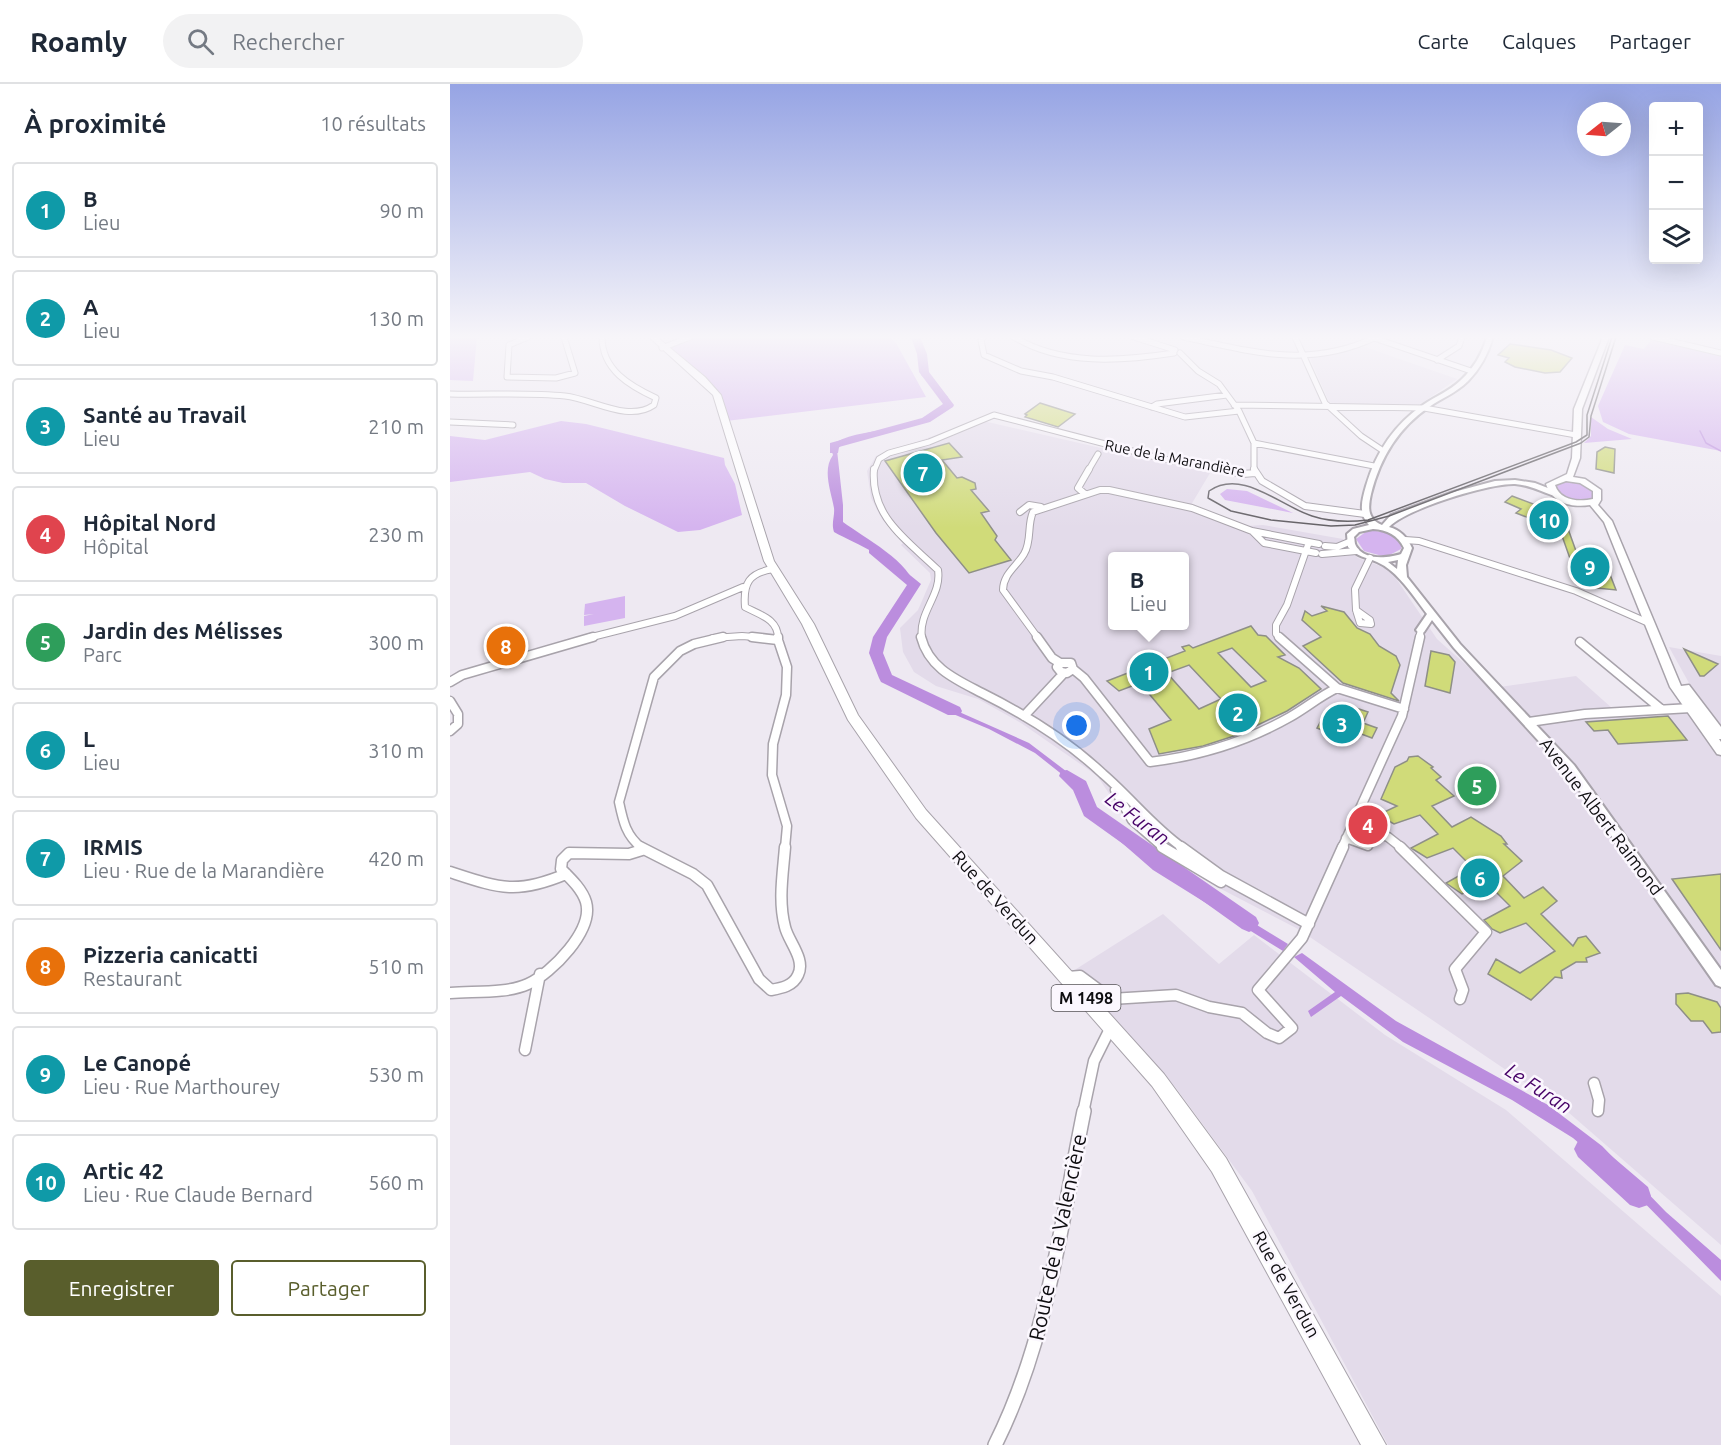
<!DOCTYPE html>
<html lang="fr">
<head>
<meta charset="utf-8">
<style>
  :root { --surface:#fff; --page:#f2f2f3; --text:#1f2937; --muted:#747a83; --line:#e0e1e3; --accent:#595e2c }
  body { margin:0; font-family:Ubuntu,sans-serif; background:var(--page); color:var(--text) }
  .controls { position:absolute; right:18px; top:18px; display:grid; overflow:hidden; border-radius:6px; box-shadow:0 6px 24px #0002 }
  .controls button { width:54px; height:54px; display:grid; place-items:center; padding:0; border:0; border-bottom:2px solid var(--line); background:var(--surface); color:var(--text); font:30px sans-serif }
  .compass { position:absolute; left:1127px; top:18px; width:54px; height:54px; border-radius:50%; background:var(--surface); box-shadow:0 6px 24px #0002; rotate:253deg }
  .you { position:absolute; left:627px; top:642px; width:21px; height:21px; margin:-15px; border:4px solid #fff; border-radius:50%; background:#1a73e8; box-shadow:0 0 0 9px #1a73e833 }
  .badge { display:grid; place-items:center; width:39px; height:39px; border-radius:50%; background:var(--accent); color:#fff; font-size:20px; font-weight:700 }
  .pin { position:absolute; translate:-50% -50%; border:3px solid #fff; box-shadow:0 2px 6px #0006 }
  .popup { position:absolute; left:658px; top:468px; width:81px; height:78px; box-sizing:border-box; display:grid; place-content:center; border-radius:6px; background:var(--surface); filter:drop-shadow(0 2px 4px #0005); font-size:20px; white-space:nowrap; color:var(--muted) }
  .popup b { font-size:22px; color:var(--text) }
  .popup::after { content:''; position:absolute; left:50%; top:100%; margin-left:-12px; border:12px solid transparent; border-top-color:var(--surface) }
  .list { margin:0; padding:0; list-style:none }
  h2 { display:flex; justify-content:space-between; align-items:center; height:78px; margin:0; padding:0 24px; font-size:26px }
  h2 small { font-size:20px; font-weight:400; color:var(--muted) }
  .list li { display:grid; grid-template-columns:39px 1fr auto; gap:18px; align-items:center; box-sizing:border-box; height:96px; margin:0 12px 12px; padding:0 12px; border:2px solid var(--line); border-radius:6px }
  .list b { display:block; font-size:22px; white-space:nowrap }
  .list p { margin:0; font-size:20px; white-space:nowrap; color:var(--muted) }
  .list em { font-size:20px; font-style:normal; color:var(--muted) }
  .actions { display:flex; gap:12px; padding:18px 24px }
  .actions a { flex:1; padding:14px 0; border:2px solid var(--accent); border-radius:6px; text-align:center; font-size:21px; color:var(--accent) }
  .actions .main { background:var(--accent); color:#fff }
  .icon { flex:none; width:33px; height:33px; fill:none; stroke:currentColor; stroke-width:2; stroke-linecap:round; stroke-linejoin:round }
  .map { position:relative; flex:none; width:1271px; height:1361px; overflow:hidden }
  header { display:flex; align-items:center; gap:36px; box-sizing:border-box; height:84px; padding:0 30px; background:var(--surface); border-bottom:2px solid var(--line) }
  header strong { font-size:28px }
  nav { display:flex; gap:33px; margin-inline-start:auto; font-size:21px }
  .search { width:420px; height:54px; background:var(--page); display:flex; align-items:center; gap:15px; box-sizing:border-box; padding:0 21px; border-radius:33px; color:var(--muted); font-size:22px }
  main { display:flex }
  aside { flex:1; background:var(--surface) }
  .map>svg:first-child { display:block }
  .built { fill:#e3dbea; fill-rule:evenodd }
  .green { fill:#d5b4ef }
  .water { fill:#bb8dde }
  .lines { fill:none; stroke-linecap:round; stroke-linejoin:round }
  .stream { stroke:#bb8dde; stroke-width:1.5 }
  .river { fill:#bb8dde; fill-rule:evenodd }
  .building { fill:#d0db79; stroke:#8e8f87; stroke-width:1.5; fill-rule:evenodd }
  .minor-far4-casing { stroke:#a8a3ab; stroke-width:7 }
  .minor-far3-casing { stroke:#a8a3ab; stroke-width:8 }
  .minor-far2-casing { stroke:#a8a3ab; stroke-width:11 }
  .minor-far1-casing { stroke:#a8a3ab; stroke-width:13 }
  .minor-casing { stroke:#a8a3ab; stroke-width:16 }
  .tertiary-casing { stroke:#a8a3ab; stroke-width:4 }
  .secondary-casing { stroke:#a8a3ab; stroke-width:3 }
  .primary-casing { stroke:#a8a3ab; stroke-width:2 }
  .minor-far4 { stroke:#fff; stroke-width:5 }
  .minor-far3 { stroke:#fff; stroke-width:6 }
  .minor-far2 { stroke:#fff; stroke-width:8 }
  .minor-far1 { stroke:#fff; stroke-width:10 }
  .minor { stroke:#fff; stroke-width:13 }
  .tertiary { fill:#fff; fill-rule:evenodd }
  .secondary { fill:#fff; fill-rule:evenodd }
  .primary { fill:#fff; fill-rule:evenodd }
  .tram { stroke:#646166; stroke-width:1.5 }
  .labels { text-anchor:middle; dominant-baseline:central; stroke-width:5; stroke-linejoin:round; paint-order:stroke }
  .far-street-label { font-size:15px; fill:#0e0d10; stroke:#fbf7fe }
  .shield { fill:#fbf7fe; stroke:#555357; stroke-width:1.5 }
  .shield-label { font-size:16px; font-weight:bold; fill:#0e0d10 }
  .street-label { font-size:18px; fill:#0e0d10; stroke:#fbf7fe }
  .water-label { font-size:20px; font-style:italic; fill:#460167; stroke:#fbf7fe }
  .near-street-label { font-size:21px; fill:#0e0d10; stroke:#fbf7fe }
</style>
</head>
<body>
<header>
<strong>Roamly</strong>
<div class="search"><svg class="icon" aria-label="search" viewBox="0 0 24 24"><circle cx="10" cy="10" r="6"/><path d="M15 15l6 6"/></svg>Rechercher</div>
<nav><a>Carte</a><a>Calques</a><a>Partager</a></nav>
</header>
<main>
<aside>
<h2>À proximité<small>10 résultats</small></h2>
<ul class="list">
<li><span class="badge" style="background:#0f9aa8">1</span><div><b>B</b><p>Lieu</p></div><em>90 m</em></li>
<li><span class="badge" style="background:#0f9aa8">2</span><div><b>A</b><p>Lieu</p></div><em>130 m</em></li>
<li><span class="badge" style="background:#0f9aa8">3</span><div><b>Santé au Travail</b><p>Lieu</p></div><em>210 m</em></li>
<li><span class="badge" style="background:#e0444e">4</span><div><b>Hôpital Nord</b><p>Hôpital</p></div><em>230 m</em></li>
<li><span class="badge" style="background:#2e9e5b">5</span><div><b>Jardin des Mélisses</b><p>Parc</p></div><em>300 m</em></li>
<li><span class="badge" style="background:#0f9aa8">6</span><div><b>L</b><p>Lieu</p></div><em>310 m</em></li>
<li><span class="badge" style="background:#0f9aa8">7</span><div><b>IRMIS</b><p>Lieu · Rue de la Marandière</p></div><em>420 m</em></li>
<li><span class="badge" style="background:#e8710a">8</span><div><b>Pizzeria canicatti</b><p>Restaurant</p></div><em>510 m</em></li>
<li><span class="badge" style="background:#0f9aa8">9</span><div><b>Le Canopé</b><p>Lieu · Rue Marthourey</p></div><em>530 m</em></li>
<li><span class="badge" style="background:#0f9aa8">10</span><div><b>Artic 42</b><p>Lieu · Rue Claude Bernard</p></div><em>560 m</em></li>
</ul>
<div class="actions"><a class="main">Enregistrer</a><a>Partager</a></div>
</aside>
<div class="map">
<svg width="1271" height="1361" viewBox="0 0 1271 1361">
  <rect width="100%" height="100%" fill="#eee9f2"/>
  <path class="built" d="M912,262L1007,295L969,321H887L879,318L861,277L862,273L886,270Z
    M529,336L760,389L741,421L797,442L813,441L893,455L896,464L908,474L936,484L943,490L987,555L1042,604L1126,592L1163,625L1249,617L1219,563L1271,572V1161L1118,1028L848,845L773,806L694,753L672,729L648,693L639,686L571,639L528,615L486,602L464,588L453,568L450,544L468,526L481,496L480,489L451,461L453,459L432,435L421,414L417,387L426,372ZM663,472H735V542H663Z
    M713,830L769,880L804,851L935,951L1056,1026L1271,1212V1361H938L802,1107L726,1004L623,887Z"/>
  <path class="green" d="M0,253H27L23,297L0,296Z
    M240,253H440L446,259L476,313L276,337L267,311L212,264Z
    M1202,255L1271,270V367L1179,350L1153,338L1148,322L1175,261L1194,265Z
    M1141,333L1158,345L1182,355L1134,359L1141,352Z
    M111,337L136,340L274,374L275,381L285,400L292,431L250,446L228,448L175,422L136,399H113L95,395L80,388L0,398V352L35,356Z
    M1112,397L1131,399L1144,408V414C1128,421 1115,415 1104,403Z
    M777,405L797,407L843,429L775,416L770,410Z
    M917,447C930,446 944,449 951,461V465L936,473L914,467L906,455Z
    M175,512V534L134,542V532L144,530L134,531L135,520Z
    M1023,688L1044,707L1030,715L1010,696Z"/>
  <path class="water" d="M464,253L470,254L479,295L498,313V325C470,349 404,343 387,366L393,421V438C413,453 463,479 465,505L446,526L433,550L429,578L435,590L455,604L579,659L633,700L644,727L704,778L838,860L833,867L703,786L641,732L633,707L585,669L539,645L465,614L432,595L423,578V568L437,532L457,511L458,498C443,473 407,461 384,448C381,439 385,432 384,424C381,407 372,386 383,371L380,362C409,340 466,352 492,326L494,313L471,291L472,279Z
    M852,869L946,937L1098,1021L1152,1062L1216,1128L1271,1176V1197L1173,1097L1123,1054L1062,1016L953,958L891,912L861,933L858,927L885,908L844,873Z"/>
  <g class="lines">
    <path class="stream" d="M1250,347L1256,359L1271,367"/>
    <path class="river" d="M461,253H470L477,270L479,288L504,321L503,323L480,338L389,363L388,369H380V359L472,334L493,320L469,288L467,270Z
      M424,462L471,500L437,553L433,569L442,591L510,623L512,627L510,631H498L431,598L429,594L419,569L423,553L457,501L419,469V463Z
      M617,686L636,697L647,723L806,833L809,839L806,845L799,848L792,845L634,732L623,706L609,692L611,687Z
      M1136,1053L1144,1057L1198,1103L1201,1112L1198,1121L1189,1124L1180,1121L1128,1073L1124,1065L1128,1057Z"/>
  </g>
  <path class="building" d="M1060,260L1101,266L1122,274L1110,288L1095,289L1065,283L1055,278L1059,274L1048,271Z
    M590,319L625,330L608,343L575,333L577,331L575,330Z
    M499,359L512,373L492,376L507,394L512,393L525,399L526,405L521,406L539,427L531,429L547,452L545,456L561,476L519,489L486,449L435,377Z
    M1155,363L1165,365L1164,389L1146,385L1147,368Z
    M1062,412L1099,426L1112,428L1126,467L1152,470L1166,506L1147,504L1145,499L1128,497L1111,449L1110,454H1103L1100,442L1066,429L1071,425L1055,418Z
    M871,522L894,528L907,544L920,550L929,562L946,572L950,581L941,609L949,617L893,599L853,562L871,553L852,536L855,527L862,532L877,527Z
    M801,542L808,551L816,552L835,571L828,573L849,584L871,605L837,627L787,651L753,662L709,670L699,645L721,636L690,599L669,607L657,597L735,567L732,563L739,561L743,564ZM782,564L816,597L801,603L768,569ZM739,581L771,615L749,625L717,589Z
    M1234,565L1268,580L1254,592H1250Z
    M981,567L999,571L1005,578L1000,609L975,602Z
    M903,623L918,628L913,639L927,644L922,654L906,648L901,657L867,644L872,635L877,637L882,626L898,632Z
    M1218,632L1237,656L1168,660L1158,646L1144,647L1136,638Z
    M968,672L983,683L981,684L991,693L986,696L1004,712L982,722L1002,743L1021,733L1051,752L1057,760H1054L1072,777L1053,792L1074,814L1093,803L1107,817L1091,830L1123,862L1128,854L1136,852L1150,869L1136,874L1137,878H1126L1111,887L1112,894L1105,893L1081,916L1038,890L1046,875L1070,889L1105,867L1076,839L1050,849L1042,845L1034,836L1060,822L1038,800L1012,810L996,799L1023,784L1003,764L977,774L961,764L988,750L970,731L944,740L928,731L947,722L931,715L945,683L957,677L959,673Z
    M1271,790V866L1222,795Z
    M1238,909L1267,918L1271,924V948L1262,949L1253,937H1241L1226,920V910Z"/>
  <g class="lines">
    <defs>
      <path id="minor-far4" d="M78,253L59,261L57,293L106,294L125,289L114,253
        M534,253L531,256L534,271L571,287L603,293L735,333L789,327
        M564,253C611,282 672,277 724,269
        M684,253L725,266
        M734,253C802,268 859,285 926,253
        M845,253L875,319L911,352L932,366
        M1203,253L1271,269
        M924,254L1021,287
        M212,264L240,253
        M730,269L748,287L769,300L789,327L804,359V387
        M987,276L1009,262L1012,253
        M0,310C38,311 78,308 115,312C143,315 178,339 204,321L206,314C180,302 152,286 152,253
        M784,321L974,324L1126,351
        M702,323L707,320L777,311
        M0,338L63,341
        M804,359L924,382
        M424,387L429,375L439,369L479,358L544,331L709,374L777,387
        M638,387L648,370"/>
      <path id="minor-far3" d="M424,385C420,433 457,456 488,486C492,511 468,528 472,554
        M769,385L793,390L805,389
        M804,385L812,397L855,422L915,430
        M635,410L628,404L639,385
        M570,428L579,421L591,423
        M955,456L969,457L1126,507L1201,540
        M875,462L887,463L899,458
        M866,469L814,459L802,447L869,460
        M872,470L906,467
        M323,485C299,489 293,499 295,523C310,531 328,535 328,554
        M906,526L920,536L921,540L910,539Z
        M906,526L905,505L920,474
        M138,554L225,532L293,503
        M263,554L292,552L316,554
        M588,554L553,506C553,490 567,482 574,470C582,457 577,441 583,428L650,406H659L742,424L802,447
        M831,554L826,550V541L837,521L859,458
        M969,554L971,546"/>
      <path id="minor-far2" d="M302,553L328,556
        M328,553V556
        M471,553C479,584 505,595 532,609C576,631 617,656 653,690C681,714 703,743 733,764
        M587,553L602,574L610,579
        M829,553L887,604L954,625
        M328,556L337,583L336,611L323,660L322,691L337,742L335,764
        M1130,558L1211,625
        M610,579H621L623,585L617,589L611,588L607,583Z
        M623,585L634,594L700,678C749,672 796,658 840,633C856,624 870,612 887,604
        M0,598L12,591L143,553
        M0,617L8,630V640L0,647
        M574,632L614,589
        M1079,638L1135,630L1241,624
        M665,706L682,736L714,764
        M902,741L938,753L952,764
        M896,754L918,762
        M192,764C176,752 173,737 169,718L204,593L230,567L244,560L273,553
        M892,764L952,632L970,553"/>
      <path id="minor-far1" d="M190,763L243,790L257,801L309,895L321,906C332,904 343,902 348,891C356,875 338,857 335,843C328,817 333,789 335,763
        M712,763L771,798
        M731,763L771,792L859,840
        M950,763L1036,848L1005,885L1013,906L1010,915
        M0,788C49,804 66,811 116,790
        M618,893L630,892L661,915L726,911L759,923L792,929L817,949L829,954L842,944L808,906L852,854L893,763
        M0,909C24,907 56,910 78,900C102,889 144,846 136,818C132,805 120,794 111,785L112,776L119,769L179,770L192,766
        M75,966L90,890
        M1144,999L1149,1016L1148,1027
        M633,1029L644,977L661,943"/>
      <path id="minor" d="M545,1361C597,1258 611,1140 634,1027"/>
      <path id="tertiary" d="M1037,253H1043C1038,270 1030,285 1018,297C1006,309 992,314 979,323C948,344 930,374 921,410C918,423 917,435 932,441L941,431L1000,409L1045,397L1065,396L1085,399L1108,408L1109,410L1105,412C1091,408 1080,401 1065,400C1039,399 956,425 939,443C950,446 957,453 962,464L956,481L957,493L1010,560L1124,681L1271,886V903L1266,901L1116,687L1004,564L982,536L974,548H968L966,546L977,530C964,513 948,487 927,478C916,473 907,473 898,463L897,450L903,445L919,441C908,429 912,416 916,402C926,368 944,341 973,321C986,312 1000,307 1011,296C1024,284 1032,270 1037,253ZM923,445C937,446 948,451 954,464L951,470C939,474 914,477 906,462C904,459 905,456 904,453L909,448ZM948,476L947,485L938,478Z"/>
      <path id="secondary" d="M1153,253H1159L1132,325L1130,374L1123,393L1135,395L1151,406V416L1148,421L1162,437L1231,602L1239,601L1271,643V655H1269L1271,658V671L1267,670L1220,603L1154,438L1140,421C1122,424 1102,419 1096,400L1117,390L1122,374L1124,325ZM1116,397L1130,399L1143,407V415C1129,418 1110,417 1105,401Z"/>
      <path id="primary" d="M199,253H207L255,293L271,311L324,477L364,540L408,631L476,726L714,990L776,1074L936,1361H911L762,1088L702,1002L466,734L398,636L352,540L314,477L263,311Z"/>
    </defs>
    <use href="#minor-far4" class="minor-far4-casing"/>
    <use href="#minor-far3" class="minor-far3-casing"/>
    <use href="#minor-far2" class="minor-far2-casing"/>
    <use href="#minor-far1" class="minor-far1-casing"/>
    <use href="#minor" class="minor-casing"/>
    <use href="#tertiary" class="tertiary-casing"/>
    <use href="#secondary" class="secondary-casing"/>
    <use href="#primary" class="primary-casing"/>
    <use href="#minor-far4" class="minor-far4"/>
    <use href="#minor-far3" class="minor-far3"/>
    <use href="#minor-far2" class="minor-far2"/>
    <use href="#minor-far1" class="minor-far1"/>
    <use href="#minor" class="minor"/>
    <use href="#tertiary" class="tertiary"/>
    <use href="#secondary" class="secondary"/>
    <use href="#primary" class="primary"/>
    <path class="tram" d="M1162,253L1137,331V351L1126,358L918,436C900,438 880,438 862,432C830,422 792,384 759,407L758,414L781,427L821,436L881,442L905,441L939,432L1131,359L1139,353L1141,332L1166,253"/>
  </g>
  <linearGradient id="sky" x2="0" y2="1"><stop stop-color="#96a4e4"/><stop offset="0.57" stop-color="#f7f5f9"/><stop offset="1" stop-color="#f7f5f9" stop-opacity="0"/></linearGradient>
  <rect width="1271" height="444" fill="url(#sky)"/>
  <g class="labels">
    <g class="far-street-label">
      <text transform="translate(725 374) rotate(11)">Rue de la Marandière</text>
    </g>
    <rect class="shield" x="601.5" y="901" width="69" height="26" rx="4.5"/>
    <g class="shield-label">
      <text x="636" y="914">M 1498</text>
    </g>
    <g class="street-label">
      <text transform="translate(1152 732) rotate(53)">Avenue Albert Raimond</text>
      <text transform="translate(546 813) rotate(48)">Rue de Verdun</text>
      <text transform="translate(837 1200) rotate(61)">Rue de Verdun</text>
    </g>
    <g class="water-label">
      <text transform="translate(688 734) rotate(37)">Le Furan</text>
      <text transform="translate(1089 1004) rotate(33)">Le Furan</text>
    </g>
    <g class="near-street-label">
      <text transform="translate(607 1153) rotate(-78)">Route de la Valencière</text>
    </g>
  </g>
</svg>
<div class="controls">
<button>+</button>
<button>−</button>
<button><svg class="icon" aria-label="layers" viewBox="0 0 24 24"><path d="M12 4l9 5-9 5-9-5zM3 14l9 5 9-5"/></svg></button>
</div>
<svg class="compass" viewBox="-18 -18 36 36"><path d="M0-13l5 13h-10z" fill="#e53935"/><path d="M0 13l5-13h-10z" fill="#747a83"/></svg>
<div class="you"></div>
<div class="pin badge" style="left:699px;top:588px;background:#0f9aa8">1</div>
<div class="popup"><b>B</b>Lieu</div>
<div class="pin badge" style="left:788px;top:629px;background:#0f9aa8">2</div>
<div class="pin badge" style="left:892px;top:640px;background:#0f9aa8">3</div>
<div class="pin badge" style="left:918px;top:741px;background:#e0444e">4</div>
<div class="pin badge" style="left:1027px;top:702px;background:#2e9e5b">5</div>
<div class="pin badge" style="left:1030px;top:794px;background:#0f9aa8">6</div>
<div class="pin badge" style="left:473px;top:389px;background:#0f9aa8">7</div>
<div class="pin badge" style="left:56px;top:562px;background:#e8710a">8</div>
<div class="pin badge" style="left:1140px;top:483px;background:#0f9aa8">9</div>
<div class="pin badge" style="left:1099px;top:436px;background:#0f9aa8">10</div>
</div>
</main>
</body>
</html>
